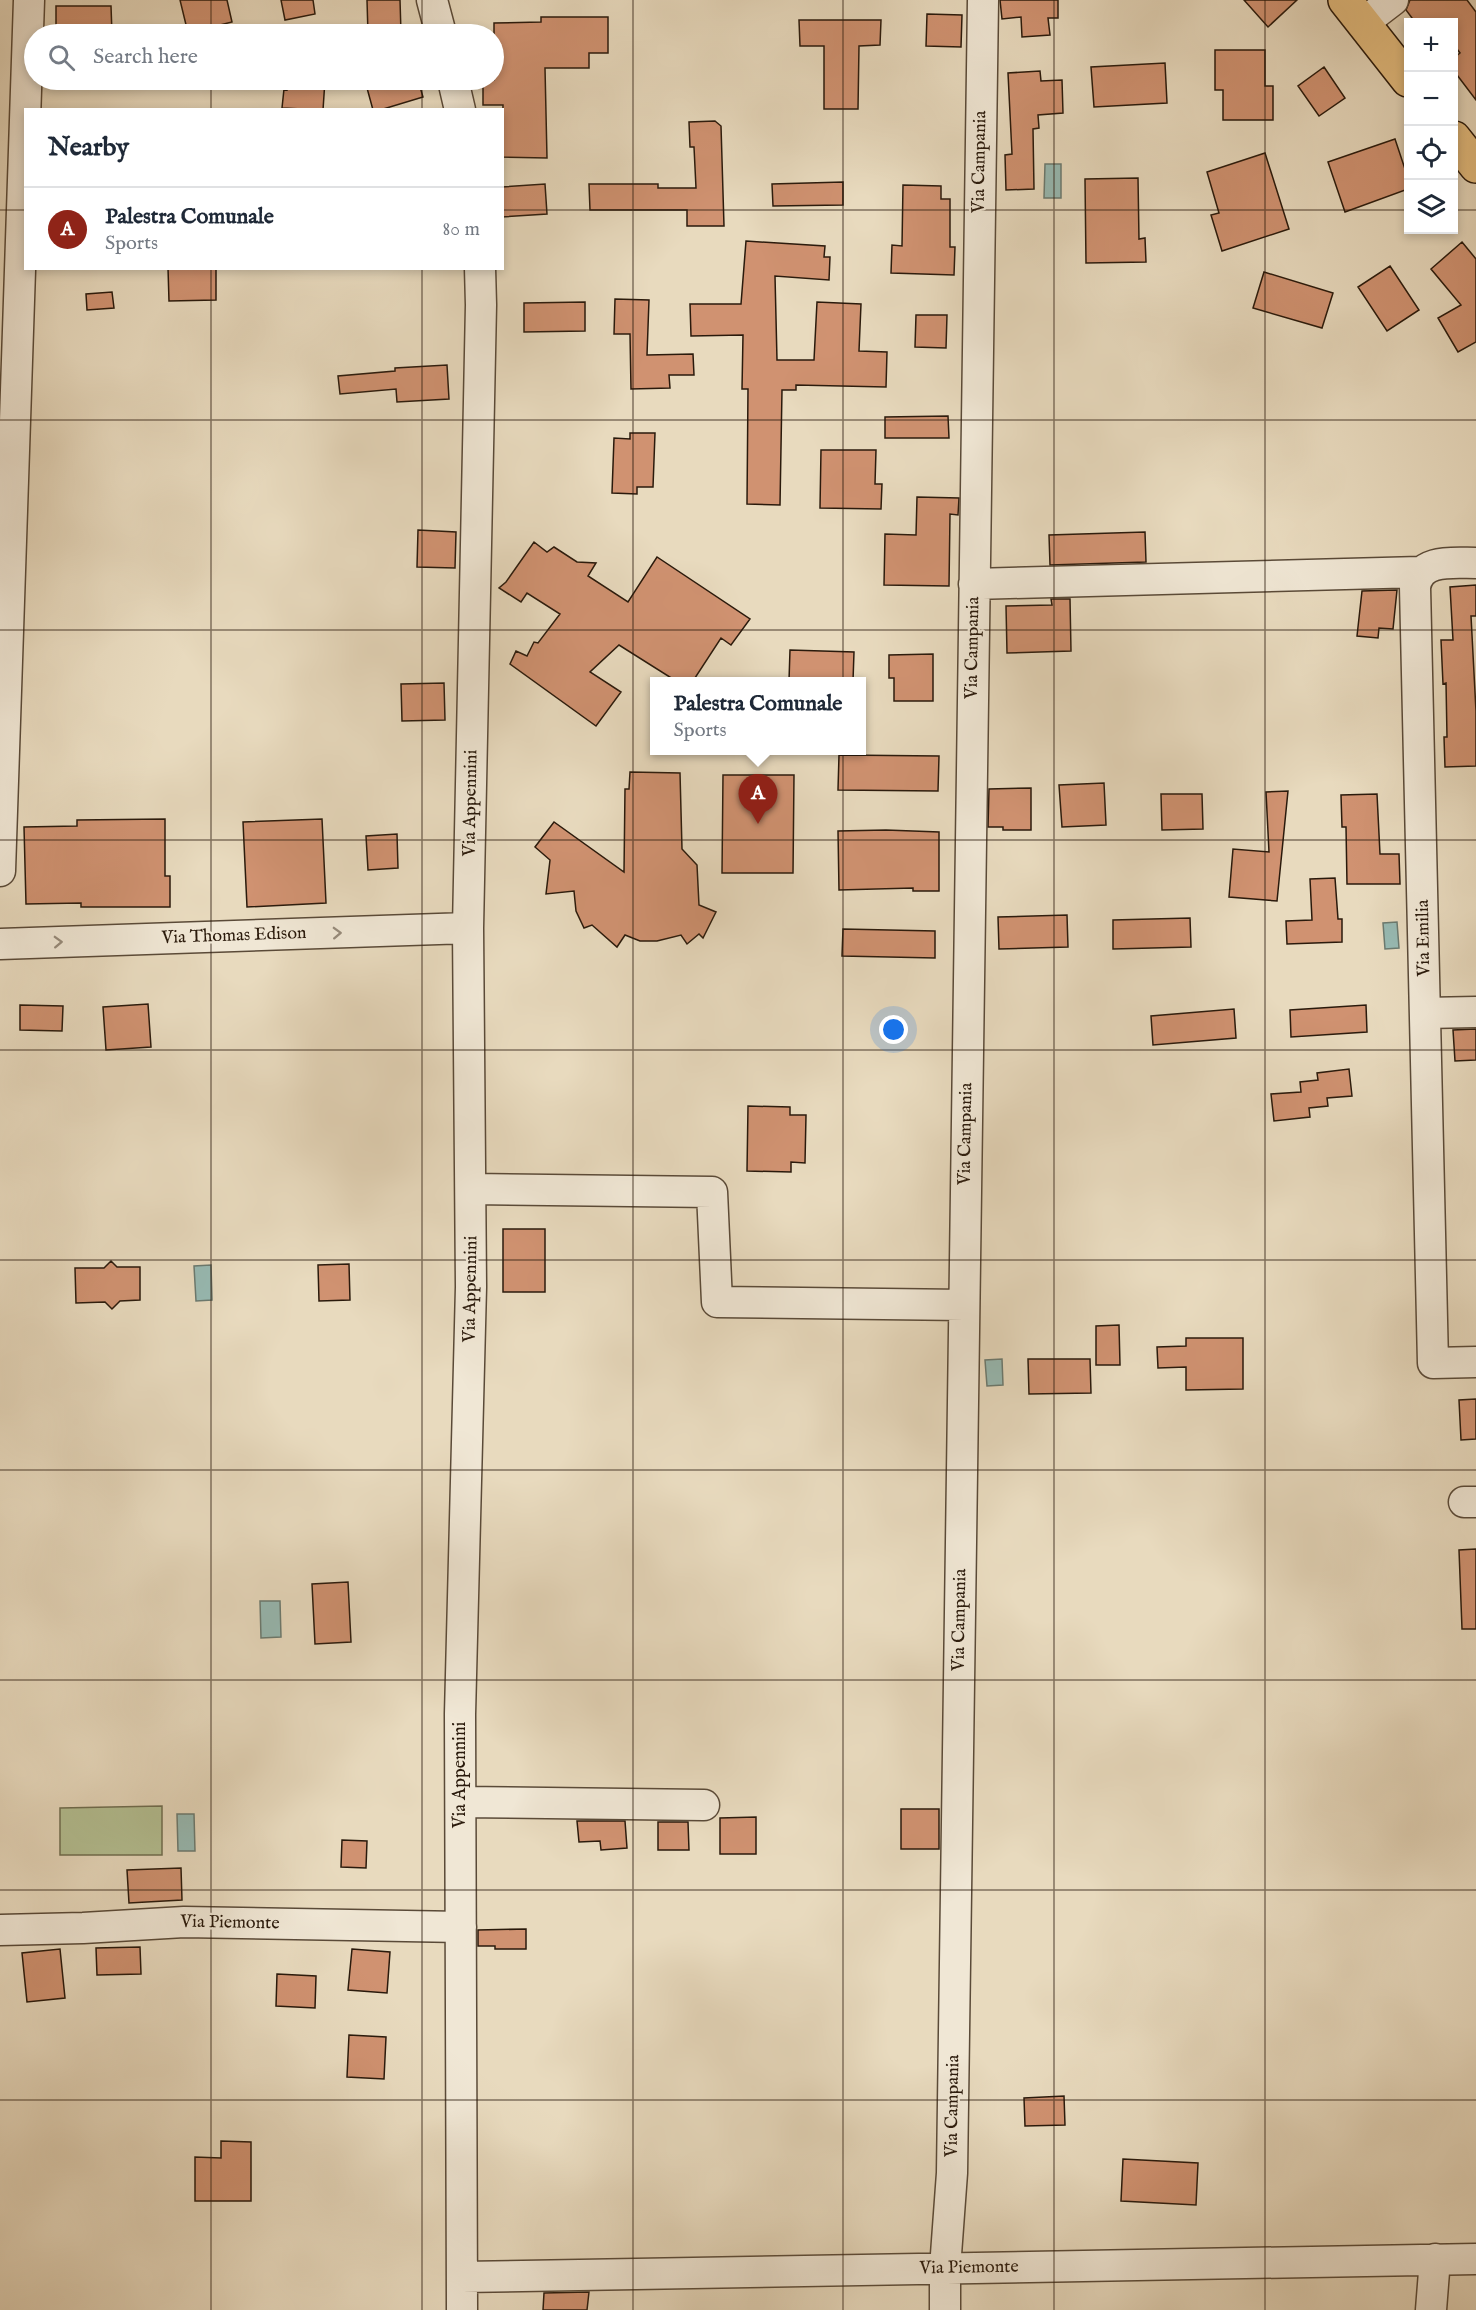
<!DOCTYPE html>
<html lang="en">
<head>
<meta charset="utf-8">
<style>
  :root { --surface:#fff; --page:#f2f2f3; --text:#1f2937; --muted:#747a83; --line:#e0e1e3; --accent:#8f2418 }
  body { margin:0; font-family:"IM FELL English",serif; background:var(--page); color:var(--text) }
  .controls { position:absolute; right:18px; top:18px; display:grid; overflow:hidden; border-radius:0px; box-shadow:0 3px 9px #0003 }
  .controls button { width:54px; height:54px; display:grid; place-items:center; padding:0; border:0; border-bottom:2px solid var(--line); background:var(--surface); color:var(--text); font:30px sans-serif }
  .you { position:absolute; left:894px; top:1030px; width:21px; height:21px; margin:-15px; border:4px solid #fff; border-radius:50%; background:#1a73e8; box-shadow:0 0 0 9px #1a73e833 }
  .badge { display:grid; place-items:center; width:39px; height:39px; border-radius:50%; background:var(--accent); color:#fff; font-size:20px; font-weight:700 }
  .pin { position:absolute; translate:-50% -50px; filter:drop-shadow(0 2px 3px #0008) }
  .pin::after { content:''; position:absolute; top:32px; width:21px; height:18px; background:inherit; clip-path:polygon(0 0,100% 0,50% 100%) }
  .popup { position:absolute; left:650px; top:677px; width:216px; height:78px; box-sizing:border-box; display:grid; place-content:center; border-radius:0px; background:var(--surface); filter:drop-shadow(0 2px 4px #0005); font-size:20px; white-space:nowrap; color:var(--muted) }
  .popup b { font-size:22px; color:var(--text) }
  .popup::after { content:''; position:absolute; left:50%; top:100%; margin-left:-12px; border:12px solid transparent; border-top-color:var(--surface) }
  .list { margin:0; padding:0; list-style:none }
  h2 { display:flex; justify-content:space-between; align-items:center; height:78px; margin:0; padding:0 24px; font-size:26px }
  h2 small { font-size:20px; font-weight:400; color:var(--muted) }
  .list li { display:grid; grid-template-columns:39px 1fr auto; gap:18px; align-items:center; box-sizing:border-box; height:84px; padding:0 24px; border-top:2px solid var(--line) }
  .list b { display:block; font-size:22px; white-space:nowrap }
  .list p { margin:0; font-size:20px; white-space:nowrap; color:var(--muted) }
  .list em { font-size:20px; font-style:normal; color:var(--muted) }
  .icon { flex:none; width:33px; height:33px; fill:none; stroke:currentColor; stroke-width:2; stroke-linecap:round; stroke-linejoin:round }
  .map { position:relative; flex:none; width:1476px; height:2310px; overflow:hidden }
  .search { position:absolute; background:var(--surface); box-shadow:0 3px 9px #0003; left:24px; top:24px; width:480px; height:66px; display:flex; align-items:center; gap:15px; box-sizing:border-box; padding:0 21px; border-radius:33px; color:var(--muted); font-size:22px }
  .panel { position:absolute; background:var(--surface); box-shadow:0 3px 9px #0003; left:24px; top:108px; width:480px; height:162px; border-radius:0px }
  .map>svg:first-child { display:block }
  .green { fill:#b4c093; stroke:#6f6d50; stroke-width:1.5 }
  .water { fill:#97bab3; stroke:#6b7a70; stroke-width:1.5 }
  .building { fill:#d09271; stroke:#2a1a0c; stroke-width:1.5 }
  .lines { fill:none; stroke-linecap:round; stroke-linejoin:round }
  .minor-casing { stroke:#5a4a38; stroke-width:33 }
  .major-casing { stroke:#2a1a0c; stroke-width:36 }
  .minor { stroke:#f0e7d5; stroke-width:30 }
  .major { stroke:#e4bd7f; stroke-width:33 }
  .oneway { stroke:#978b7b }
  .grid { fill:none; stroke:#2a1a0c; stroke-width:1.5; stroke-opacity:0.55 }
  .labels { text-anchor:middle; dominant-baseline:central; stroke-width:4.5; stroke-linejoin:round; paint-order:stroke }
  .street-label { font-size:18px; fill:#2a1a0c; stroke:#f0e7d5 }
</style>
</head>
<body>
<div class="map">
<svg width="1476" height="2310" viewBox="0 0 1476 2310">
  <rect width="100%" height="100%" fill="#e8dabe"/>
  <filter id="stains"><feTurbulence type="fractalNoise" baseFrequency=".00333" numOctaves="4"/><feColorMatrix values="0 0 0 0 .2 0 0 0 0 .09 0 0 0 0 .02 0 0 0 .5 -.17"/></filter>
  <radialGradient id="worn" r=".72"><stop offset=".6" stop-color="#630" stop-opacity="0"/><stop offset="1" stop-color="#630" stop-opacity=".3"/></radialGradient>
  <path class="green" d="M162,1806V1855H60V1808Z"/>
  <path class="water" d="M1045,164H1061V198H1044Z
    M1397,922L1399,948L1385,949L1383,923Z
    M211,1265L212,1300L196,1301L194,1266Z
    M1002,1359L1003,1385L987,1386L985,1360Z
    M260,1601H280L281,1637L261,1638Z
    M177,1814H194L195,1851H178Z"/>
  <path class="building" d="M180,0H227L232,22L188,33Z
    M281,0H313L315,14L285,20Z
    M367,0H400L401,33L368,34Z
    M1000,0H1058V18H1048L1050,35L1022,37L1021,17L1002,19Z
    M1244,0H1297L1268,27Z
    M1410,0H1467L1476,12V100L1454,71V58L1460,53L1454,45V22H1415L1406,10Z
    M56,6H111L112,34H56Z
    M927,14L962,15L961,47L926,46Z
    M541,17H608V53H589V68H545L547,158L502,157L503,105H483V80H494V23L541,22Z
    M799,20H881L880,45L859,46L858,109H824V46H800Z
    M1215,50H1265V86H1273V120H1223V90H1215Z
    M1165,63L1167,103L1094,107L1091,67Z
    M1324,67L1345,98L1319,116L1298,86Z
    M1040,71L1041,81L1062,80L1063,113L1038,115L1039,128L1033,129L1034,189L1006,190L1005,155L1012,154L1008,73Z
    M288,80H325L323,110L282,108L284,89L287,90Z
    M396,80H418L423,97L380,110H373L367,88Z
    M715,121L721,126L724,226H687V210H590L589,184H658V188H696L694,147H690L689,122Z
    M1395,139L1408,178V189L1345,212L1328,162Z
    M1265,153L1289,229L1222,251L1211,215L1219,213L1207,172Z
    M1138,178L1139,239L1145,238L1146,262L1086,263L1085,179Z
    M843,182V205L773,206L772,184Z
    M545,184L547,214L502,217V187Z
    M903,185L941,186V199H950V247H955L954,275L891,273L892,245L902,246Z
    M746,241L825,246L824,257H830L829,280L775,276L777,360H814L817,302L861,304L859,351L887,352L886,387L796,385V390H782L780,505L747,504L748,389H742L743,335L691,336L690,304H741Z
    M1462,242L1476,259V342L1458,352L1438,318L1461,305L1431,269Z
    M1390,266L1419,310L1387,331L1358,287Z
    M168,268H216V300L169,301Z
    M1264,272L1333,293L1322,328L1253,308Z
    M112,292L114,308L87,310L86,294Z
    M615,299L649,300L647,355L693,354L694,375H669L670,388L631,389L630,334H614Z
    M585,302V331L524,332V303Z
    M916,315H947L946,348L915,347Z
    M447,365L449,399L397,402L396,389L340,394L338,376L395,371V368Z
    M948,416L949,438H885V417Z
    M630,433H655L653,487H637V494L612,493L614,438L630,439Z
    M821,450H876L875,484H882L881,509L820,508Z
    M917,497L959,498L958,515L950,514L949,586L884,585L885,534L916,535Z
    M418,530L456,532L455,568L417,567Z
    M1145,532L1146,562L1050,565L1049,535Z
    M534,542L547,552L554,547L577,562L596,563L588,576L628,602L657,557L750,619L731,645L721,638L693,681H676L619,645L590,672L621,692L596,726L510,664L516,651L527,656L534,642L538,643L560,614L527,593L521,602L499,588L506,582Z
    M1476,585V616H1471L1476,711V766L1445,767L1444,737H1447L1446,683L1443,684L1441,640H1453L1450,587Z
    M1397,590L1393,629L1379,628L1378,638L1357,636L1362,591Z
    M1051,599H1070L1071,651L1007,653L1006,606L1052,605Z
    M790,650L854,652L853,681H789Z
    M933,654V701H894V678H889V655Z
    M444,683L445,720L402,721L401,684Z
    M839,755L939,756L938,791L838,790Z
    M630,772L680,773L682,849L697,865L699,905L716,912L703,938L699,934L687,944L681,935L657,941H640L625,935L617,947L592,925L584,928L576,911L574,891L546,894L550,860L535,847L554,822L624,872L625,789H629Z
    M723,775H794L793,873H722Z
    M1104,783L1106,825L1062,827L1059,785Z
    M1031,788V830H1003V827H988L989,789Z
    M1288,791L1277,901L1229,897L1233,849L1269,852L1266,792Z
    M1161,794H1202L1203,829L1162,830Z
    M1377,794L1380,854H1399L1400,884H1347L1346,827H1342L1341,795Z
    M165,819V876H170V907H81V903L26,904L24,827L77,826V820Z
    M322,819L326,903L247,907L243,822Z
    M886,830L939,832V891H913V888L839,890L838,831Z
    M397,834L398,868L368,870L366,836Z
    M1335,878L1338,919H1342V942L1287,944L1286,921L1312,920L1310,879Z
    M1067,915L1068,947L999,949L998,917Z
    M1190,918L1191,947L1113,949V920Z
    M843,929L935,931V958L842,956Z
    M148,1004L151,1047L106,1050L103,1007Z
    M20,1005L63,1006L62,1031L20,1030Z
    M1366,1005L1367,1032L1291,1037L1290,1010Z
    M1234,1009L1236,1038L1153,1045L1151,1016Z
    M1476,1029V1060L1455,1061L1453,1030Z
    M1349,1069L1352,1096L1327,1098L1328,1106L1309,1108L1310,1117L1274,1121L1271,1094L1301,1092L1300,1082L1318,1080L1317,1073Z
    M748,1106L790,1107V1115H806L805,1163L791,1162V1172L747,1171Z
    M503,1229H545V1292H503Z
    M111,1261L117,1267H140V1300L120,1301L112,1309L105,1302L76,1303L75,1268H104Z
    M349,1264L350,1300L319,1301L318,1265Z
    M1119,1325L1120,1365H1096V1326Z
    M1186,1338H1243V1389L1186,1390V1367L1158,1368L1157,1347L1186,1346Z
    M1028,1359H1090L1091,1393L1029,1394Z
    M1476,1399V1439L1461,1440L1459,1400Z
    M1476,1549V1629H1462L1459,1550Z
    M348,1582L351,1642L315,1644L312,1584Z
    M901,1809H939V1849H901Z
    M756,1817V1854H720V1818Z
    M577,1821H625L627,1848L601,1850L600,1841L579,1842Z
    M658,1822H688L689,1850H658Z
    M342,1840L367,1841L366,1868L341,1867Z
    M181,1868L182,1900L129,1903L127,1870Z
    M526,1929V1949H495V1946H478V1930Z
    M140,1947L141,1974L97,1975L96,1948Z
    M60,1949L65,1998L27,2002L22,1953Z
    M352,1949L390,1952L387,1993L348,1990Z
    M277,1974L316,1976L315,2008L276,2006Z
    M349,2035L386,2037L384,2079L347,2077Z
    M1064,2096L1065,2125L1025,2126L1024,2098Z
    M221,2141L251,2142V2201H195V2157L221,2158Z
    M1123,2159L1198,2163L1196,2205L1121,2201Z
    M589,2292L587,2310H543L544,2293Z"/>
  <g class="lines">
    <defs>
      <path id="minor" d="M432,0L441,34
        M1363,23L1393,0
        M453,80L460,110
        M1476,563C1453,563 1420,558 1415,587L1433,1363L1476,1362
        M974,584L1420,572
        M0,871L29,0
        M0,944L468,928
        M1425,1013L1476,1012
        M472,1189L712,1192L717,1302L964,1305
        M1464,1502H1476
        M461,1802L704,1805
        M0,1930L83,1928L184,1922L461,1927
        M462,2277L1476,2259
        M462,2310L460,1714L471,1287L468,928L481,305L480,268
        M945,2310V2268L952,2173L983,0
        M1431,2310L1435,2259"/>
      <path id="major" d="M1345,0L1408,80
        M1454,138L1476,166"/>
    </defs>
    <use href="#minor" class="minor-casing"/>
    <use href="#major" class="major-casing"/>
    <use href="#minor" class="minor"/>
    <use href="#major" class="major"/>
  </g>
  <defs><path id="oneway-chevron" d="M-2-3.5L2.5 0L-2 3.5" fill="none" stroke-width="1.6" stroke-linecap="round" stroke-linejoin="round" transform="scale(1.5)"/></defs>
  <g class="oneway">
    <use href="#oneway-chevron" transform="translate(337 933) rotate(-2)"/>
    <use href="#oneway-chevron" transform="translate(58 942) rotate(-2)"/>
  </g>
  <path class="grid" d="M211,0V34M422,0V34M633,0V2310M843,0V2310M1054,0V2310M1265,0V2310M211,80V110M422,80V110M0,210H26M502,210H1408M1454,210H1476M211,268V2310M422,268V2310M0,420H1476M0,630H1476M0,840H1476M0,1050H1476M0,1260H1476M0,1470H1476M0,1680H1476M0,1890H1476M0,2100H1476"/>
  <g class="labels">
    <g class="street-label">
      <text transform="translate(980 162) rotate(-89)">Via Campania</text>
      <text transform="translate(973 648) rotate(-89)">Via Campania</text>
      <text transform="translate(471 803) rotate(-89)">Via Appennini</text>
      <text transform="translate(234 936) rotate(-2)">Via Thomas Edison</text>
      <text transform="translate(1424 938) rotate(-91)">Via Emilia</text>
      <text transform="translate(966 1134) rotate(-89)">Via Campania</text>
      <text transform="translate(471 1289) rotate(-89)">Via Appennini</text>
      <text transform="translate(960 1620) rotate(-89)">Via Campania</text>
      <text transform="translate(460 1775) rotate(-90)">Via Appennini</text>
      <text transform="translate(230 1923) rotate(1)">Via Piemonte</text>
      <text transform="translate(953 2106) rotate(-89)">Via Campania</text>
      <text transform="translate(969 2268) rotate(-1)">Via Piemonte</text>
    </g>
  </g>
  <rect width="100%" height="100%" filter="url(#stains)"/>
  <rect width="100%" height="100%" fill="url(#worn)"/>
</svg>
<div class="controls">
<button>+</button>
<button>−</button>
<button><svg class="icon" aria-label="locate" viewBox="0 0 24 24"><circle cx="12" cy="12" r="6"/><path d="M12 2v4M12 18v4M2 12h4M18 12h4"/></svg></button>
<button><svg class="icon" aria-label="layers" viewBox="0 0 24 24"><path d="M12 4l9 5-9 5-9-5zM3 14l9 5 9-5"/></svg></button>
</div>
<div class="you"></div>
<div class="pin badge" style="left:758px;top:824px">A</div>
<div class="popup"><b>Palestra Comunale</b>Sports</div>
<div class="search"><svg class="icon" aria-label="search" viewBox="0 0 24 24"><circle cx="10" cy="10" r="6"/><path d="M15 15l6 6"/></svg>Search here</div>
<section class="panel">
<h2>Nearby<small></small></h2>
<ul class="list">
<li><span class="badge">A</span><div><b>Palestra Comunale</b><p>Sports</p></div><em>80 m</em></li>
</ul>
</section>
</div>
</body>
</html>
